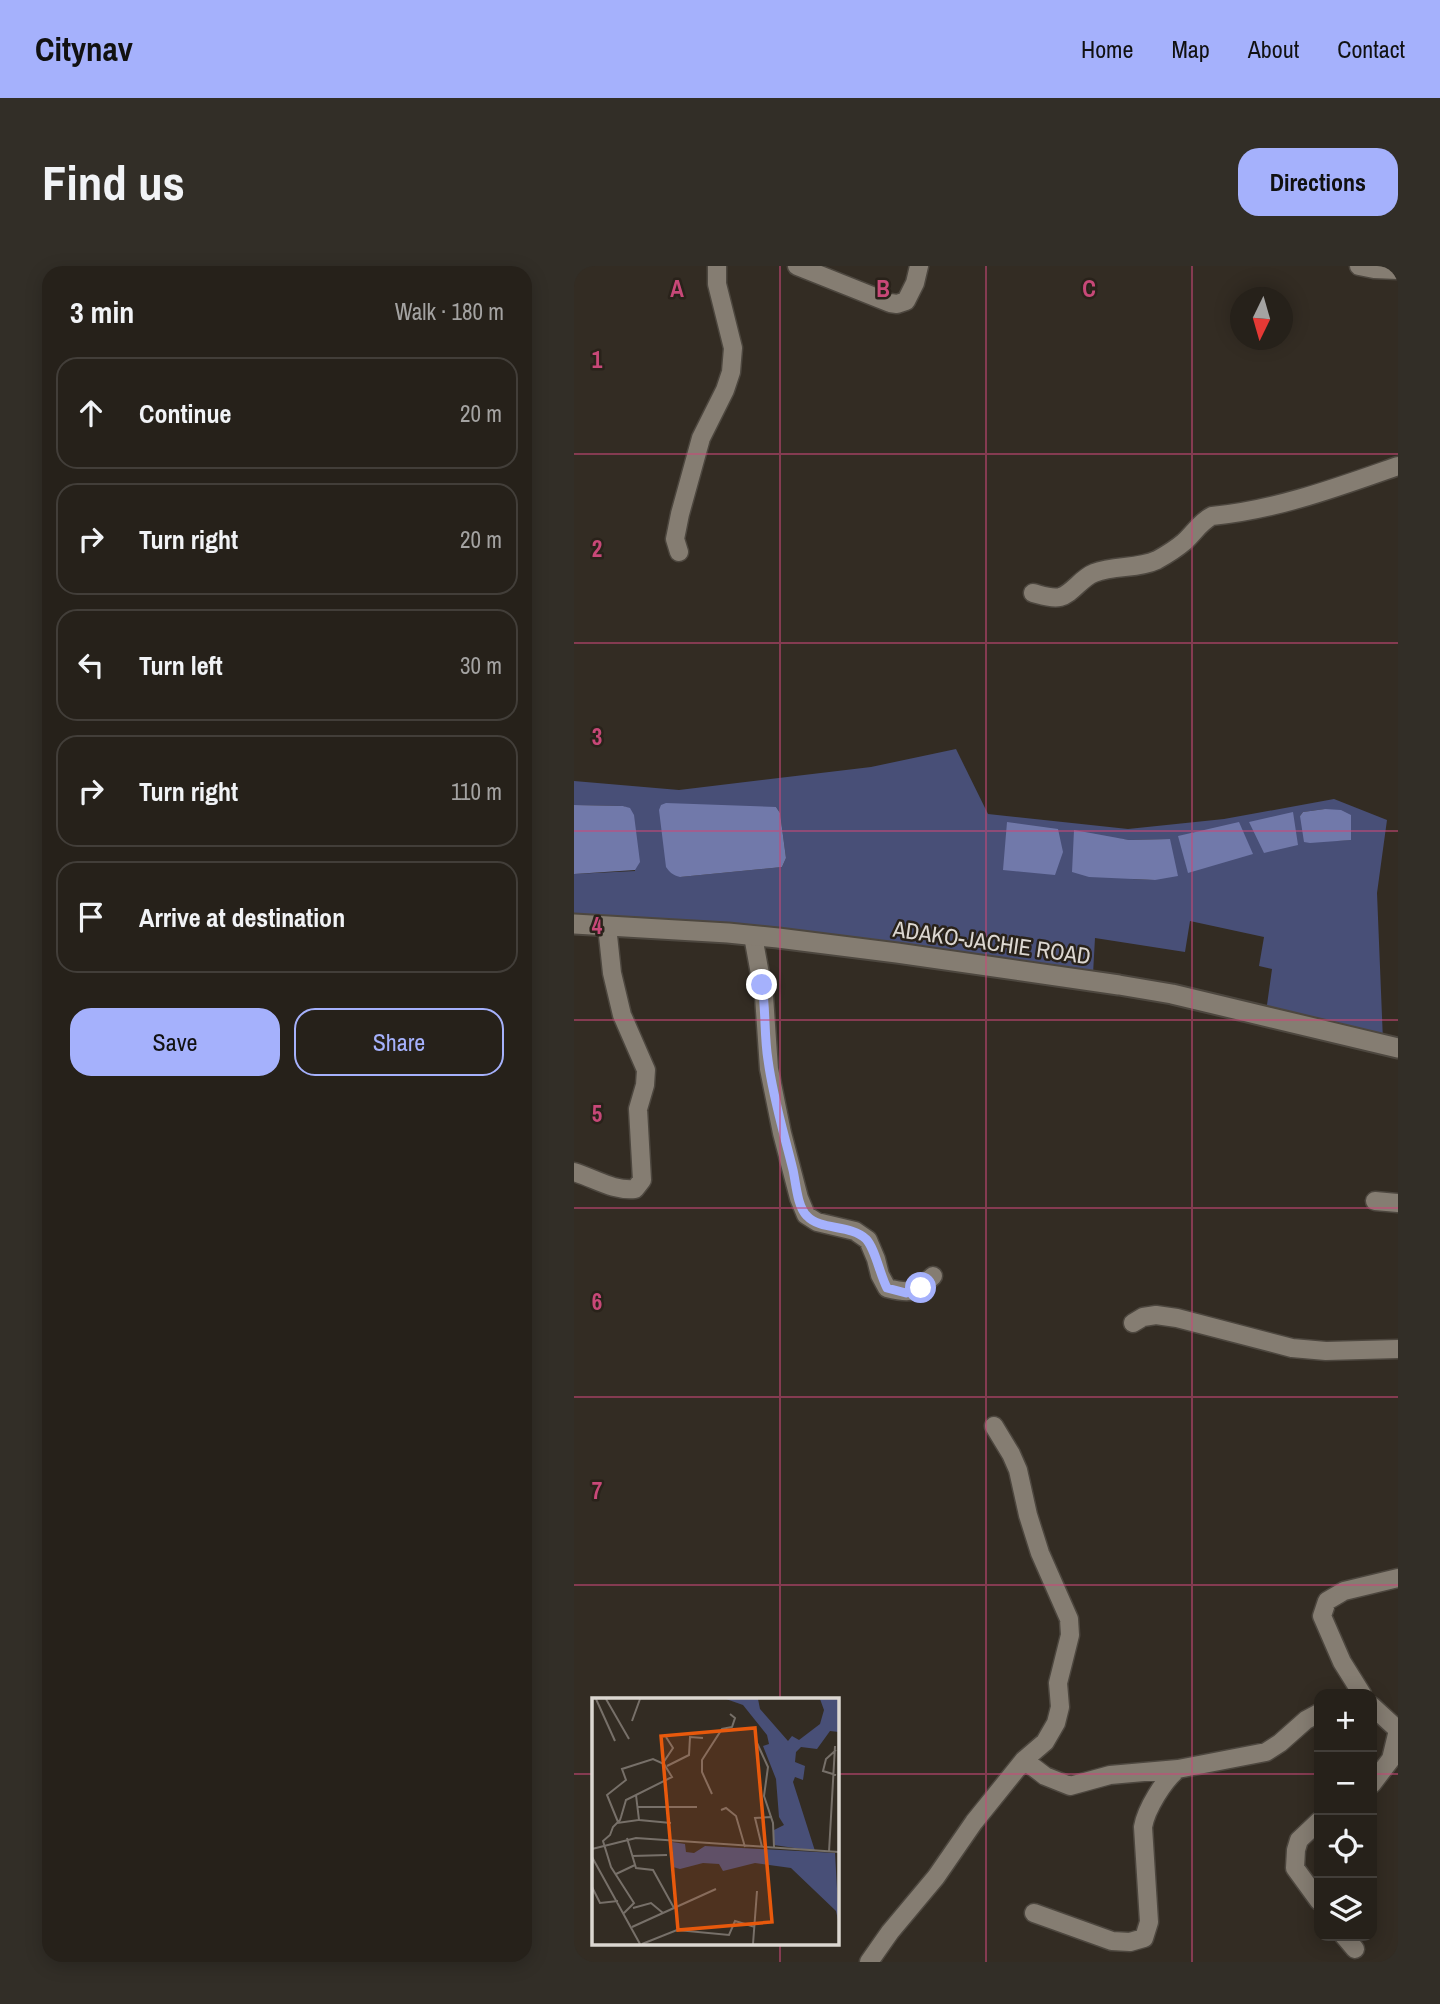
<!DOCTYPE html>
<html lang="en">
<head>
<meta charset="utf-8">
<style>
  :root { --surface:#26211a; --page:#322e27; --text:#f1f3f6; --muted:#a4a3a2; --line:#423e39; --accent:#a5b1fc }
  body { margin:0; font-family:"Archivo Narrow",sans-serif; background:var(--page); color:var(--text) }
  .controls { position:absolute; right:21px; bottom:21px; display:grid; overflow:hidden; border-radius:14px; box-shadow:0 4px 18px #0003 }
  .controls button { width:63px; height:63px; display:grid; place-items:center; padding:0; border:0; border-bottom:2px solid var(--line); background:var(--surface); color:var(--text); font:35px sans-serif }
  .compass { position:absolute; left:656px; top:21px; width:63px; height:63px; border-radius:50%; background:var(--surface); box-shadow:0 4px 18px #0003; rotate:185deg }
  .stop { position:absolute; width:21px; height:21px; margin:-16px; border:5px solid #a5b1fc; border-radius:50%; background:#fff }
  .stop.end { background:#a5b1fc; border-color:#fff; box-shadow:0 2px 7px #0008 }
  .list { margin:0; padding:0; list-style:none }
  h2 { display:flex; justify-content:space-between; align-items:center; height:91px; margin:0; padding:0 28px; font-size:30px }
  h2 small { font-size:23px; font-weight:400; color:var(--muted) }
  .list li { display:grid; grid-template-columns:46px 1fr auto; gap:21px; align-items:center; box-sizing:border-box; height:112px; margin:0 14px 14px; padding:0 14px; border:2px solid var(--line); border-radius:21px }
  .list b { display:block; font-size:26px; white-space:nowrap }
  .list em { font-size:23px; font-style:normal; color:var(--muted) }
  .actions { display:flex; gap:14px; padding:21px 28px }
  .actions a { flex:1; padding:16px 0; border:2px solid var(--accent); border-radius:21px; text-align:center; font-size:24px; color:var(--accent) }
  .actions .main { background:var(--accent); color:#111 }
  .icon { flex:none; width:38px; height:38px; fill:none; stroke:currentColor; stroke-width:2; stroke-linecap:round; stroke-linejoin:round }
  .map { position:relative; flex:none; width:824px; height:1696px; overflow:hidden; border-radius:21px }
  header { display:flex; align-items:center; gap:42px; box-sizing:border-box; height:98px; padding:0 35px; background:var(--accent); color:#111 }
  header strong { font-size:33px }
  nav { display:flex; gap:38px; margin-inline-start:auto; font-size:24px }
  .intro { display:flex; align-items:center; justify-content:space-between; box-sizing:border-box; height:168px; padding:0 42px }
  h1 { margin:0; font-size:49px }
  .button { padding:18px 32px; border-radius:21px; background:var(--accent); color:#111; font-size:24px; font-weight:700 }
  main { display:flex; gap:42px; padding:0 42px }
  aside { flex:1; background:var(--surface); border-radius:21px; box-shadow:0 4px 18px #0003 }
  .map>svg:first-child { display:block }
  .green { fill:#484f77; fill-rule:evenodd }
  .water { fill:#7179aa }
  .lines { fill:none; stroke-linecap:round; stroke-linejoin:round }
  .minor-casing { stroke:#4d473f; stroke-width:21 }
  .tertiary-casing { stroke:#4d473f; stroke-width:23 }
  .minor { stroke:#857d72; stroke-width:18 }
  .tertiary { stroke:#857d72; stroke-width:19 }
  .route { stroke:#a5b1fc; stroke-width:9 }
  .grid { fill:none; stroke:#c84878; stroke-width:2; stroke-opacity:0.55 }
  .labels { text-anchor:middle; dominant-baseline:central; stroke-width:5; stroke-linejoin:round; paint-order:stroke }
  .street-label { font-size:23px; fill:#dcd7d1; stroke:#29221a }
  .inset-road { fill:none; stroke:#777069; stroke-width:2 }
  .view { fill:#e8590c; fill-opacity:0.15; stroke:#e8590c; stroke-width:3.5 }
  .inset-edge { fill:none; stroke:#dcd7d1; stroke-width:3.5 }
  .grid-label { font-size:23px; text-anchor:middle; font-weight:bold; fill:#c84878; stroke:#29221a; stroke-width:5; stroke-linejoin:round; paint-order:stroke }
</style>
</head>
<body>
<header>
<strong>Citynav</strong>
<nav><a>Home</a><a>Map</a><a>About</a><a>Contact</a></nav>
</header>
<div class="intro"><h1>Find us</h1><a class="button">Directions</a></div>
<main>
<aside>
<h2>3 min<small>Walk · 180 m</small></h2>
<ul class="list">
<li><svg class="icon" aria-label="ahead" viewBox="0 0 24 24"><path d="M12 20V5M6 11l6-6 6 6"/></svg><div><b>Continue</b></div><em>20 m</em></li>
<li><svg class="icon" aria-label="right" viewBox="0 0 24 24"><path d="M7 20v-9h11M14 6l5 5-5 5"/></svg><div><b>Turn right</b></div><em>20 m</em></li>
<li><svg class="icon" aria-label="left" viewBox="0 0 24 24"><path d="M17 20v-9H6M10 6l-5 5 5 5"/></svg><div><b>Turn left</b></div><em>30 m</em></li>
<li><svg class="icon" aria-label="right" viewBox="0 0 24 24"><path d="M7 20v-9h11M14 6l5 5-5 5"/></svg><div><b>Turn right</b></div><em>110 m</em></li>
<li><svg class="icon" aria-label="arrive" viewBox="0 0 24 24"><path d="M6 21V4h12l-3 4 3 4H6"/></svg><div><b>Arrive at destination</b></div></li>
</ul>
<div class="actions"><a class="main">Save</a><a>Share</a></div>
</aside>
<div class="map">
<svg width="824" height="1696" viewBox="0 0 824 1696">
  <rect width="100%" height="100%" fill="#332c23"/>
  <path class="green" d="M382,483L414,548L554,563L650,553L760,533L813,554L803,627L809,775L692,746L698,703L685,700L690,671L616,655L611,686L521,672L519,708L0,651V608L61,605L56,543L49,540L0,539V515L105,524L297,501ZM202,541L206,547L212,592L208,601L106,611ZM751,543L777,574L756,575L726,550L729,546ZM532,571L555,574L596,573L581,614L558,613Z"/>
  <path class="water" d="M92,537L202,541L206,547L212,592L208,601L106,611C99,609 96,607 92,601L85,544L87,539Z
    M0,539L49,540L56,542L60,549L66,596L61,604L0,608Z
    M751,543L767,544L777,549V574L736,577L730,576L726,550L729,546Z
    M719,546L724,579L690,587L675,556Z
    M433,556L484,563L489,586L481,609L429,604Z
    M665,556L679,588L614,607L604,570Z
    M500,564L555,574L596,573L604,610L581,614L515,611L498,606Z"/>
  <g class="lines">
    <defs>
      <path id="minor" d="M223,0L316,37L323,38L332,35L341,17L345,0
        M785,0L800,3L824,4
        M105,286L101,273L106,248L127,172L151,124L157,106L159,82L143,18V0
        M459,327C467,329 477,333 486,331C498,328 507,312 520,307C541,299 564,303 583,294C592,289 603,282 610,276C620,267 626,256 638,250C702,244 764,221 824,200
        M179,670L190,730L195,803L208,867L225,932L232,949L243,956L281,965L294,974L302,993L306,1009L313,1022C336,1028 342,1027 359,1010
        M0,906C22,913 39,925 61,923L68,914L64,843L71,819L72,804L48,749L38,707L33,660
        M801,935L824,937
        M559,1057L569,1051L582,1049L603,1052L718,1082L752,1085L824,1083
        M788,1428L768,1396L748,1350L753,1335L770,1325L824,1312
        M798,1440L824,1464
        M450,1494L471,1510L496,1520L536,1509L604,1503
        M798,1518L817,1493L824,1464
        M745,1555L725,1574L722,1584L721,1602L745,1635
        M460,1647L538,1675L556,1676L570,1672L575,1656L569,1561C572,1543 590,1514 604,1503L692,1486L706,1477L732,1454L745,1447
        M770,1670L781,1683
        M295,1696L316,1666L362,1611L400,1556L450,1494L471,1476L482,1457L486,1441L484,1417L496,1369L495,1353L466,1287L454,1249L444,1204L437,1188L420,1160"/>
      <path id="tertiary" d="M0,658L154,667L204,672L323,687L545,719L598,728L824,782"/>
    </defs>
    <use href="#minor" class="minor-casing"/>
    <use href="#tertiary" class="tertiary-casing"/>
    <use href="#minor" class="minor"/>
    <use href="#tertiary" class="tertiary"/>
  </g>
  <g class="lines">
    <path class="route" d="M188,719C192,744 190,770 194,794C199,832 210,867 219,904C222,917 223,940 233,950C247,965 276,958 292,973C301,982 306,1009 313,1022L332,1027L347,1022"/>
  </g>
  <path class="grid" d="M206,0V1434M412,0V1696M618,0V1696M0,188H824M0,377H824M0,565H824M0,754H824M0,942H824M0,1131H824M0,1319H824M0,1508H19M262,1508H745M798,1508H824M206,1677V1696"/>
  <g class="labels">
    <g class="street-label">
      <text transform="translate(418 676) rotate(8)">ADAKO-JACHIE ROAD</text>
    </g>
  </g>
  <g transform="translate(18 1432)">
    <rect width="247" height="247" fill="#332c23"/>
    <path d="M134,1H166L168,11L196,43L200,38L207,42L228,26L232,12L228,1H247V34L238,33L225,51L209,49L204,54L203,64L213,68L211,82L203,79L201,84L223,153L182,147V132L192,127L187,119L184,81L171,48L177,46L175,37L151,7ZM80,144L93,146L94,154L102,155L113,148L243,155L247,226L244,213L199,170L163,165L131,173L127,166L111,165L88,171L81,169Z" fill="#484f77"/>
    <path class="inset-road" d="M4,1L23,43M14,1L37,41M40,23L48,1M165,45L176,69L172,98L181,125L182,149M244,52L234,61L231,73L244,77M71,65L81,50L74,39M75,68L97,57L98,39L111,40M120,96L110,74V62L130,31L140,29L143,20L138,16M46,109H105M129,112L134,110L144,118L153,149M47,122L79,125M26,124L15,97L34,82L30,71L61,61L72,66L80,79L34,102L29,119L28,122L21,129L18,137L11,143L19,169L42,205L32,215M25,125L47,122L44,97M35,140L44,170L61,172L82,210M170,149L163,120L180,119M0,151L44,140L247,154M237,154L243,48M40,158L75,157M0,159L48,246M24,176L43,167M0,189L8,205L26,203M41,210L59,205L71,215M40,229L124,191M50,246L85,232L137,237L143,223L163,229M161,246L165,193"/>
    <path class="view" d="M163,30L180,224L86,232L69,38Z"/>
    <rect width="247" height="247" class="inset-edge"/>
  </g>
  <g class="grid-label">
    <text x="103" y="31">A</text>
    <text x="309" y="31">B</text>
    <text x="515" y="31">C</text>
    <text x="23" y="102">1</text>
    <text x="23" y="291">2</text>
    <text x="23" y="479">3</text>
    <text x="23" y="668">4</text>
    <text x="23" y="856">5</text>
    <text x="23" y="1044">6</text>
    <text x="23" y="1233">7</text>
  </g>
</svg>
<div class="controls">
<button>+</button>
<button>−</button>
<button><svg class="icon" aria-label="locate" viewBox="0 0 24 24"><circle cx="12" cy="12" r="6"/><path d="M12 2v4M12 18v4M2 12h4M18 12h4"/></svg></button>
<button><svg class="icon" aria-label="layers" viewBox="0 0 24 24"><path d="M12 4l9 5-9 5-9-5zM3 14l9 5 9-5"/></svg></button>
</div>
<svg class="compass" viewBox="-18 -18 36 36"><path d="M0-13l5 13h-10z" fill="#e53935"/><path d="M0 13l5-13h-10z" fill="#a4a3a2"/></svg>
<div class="stop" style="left:347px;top:1022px"></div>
<div class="stop end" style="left:188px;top:719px"></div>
</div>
</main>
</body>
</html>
